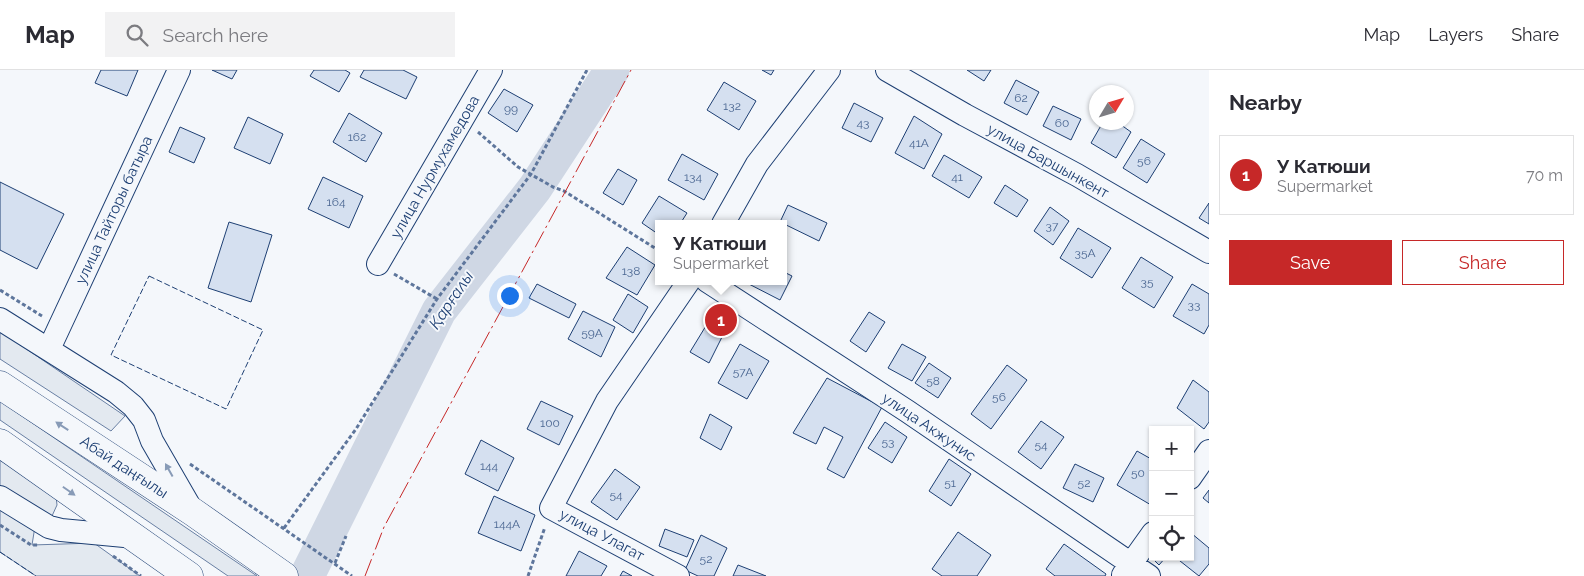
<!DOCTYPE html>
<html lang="en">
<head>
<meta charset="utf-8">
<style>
  :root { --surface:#fff; --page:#f2f2f3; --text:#2b2b33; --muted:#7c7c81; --line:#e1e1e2; --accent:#c62828 }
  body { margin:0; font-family:Raleway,sans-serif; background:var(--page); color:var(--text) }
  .controls { position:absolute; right:15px; bottom:15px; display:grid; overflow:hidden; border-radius:0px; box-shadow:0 1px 4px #0004 }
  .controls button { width:45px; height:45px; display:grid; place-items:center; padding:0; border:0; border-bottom:1px solid var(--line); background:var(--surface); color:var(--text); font:25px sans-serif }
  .compass { position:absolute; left:1089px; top:15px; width:45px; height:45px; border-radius:50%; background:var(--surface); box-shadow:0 1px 4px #0004; rotate:52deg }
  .you { position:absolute; left:509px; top:225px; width:18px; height:18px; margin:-12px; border:4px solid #fff; border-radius:50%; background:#1a73e8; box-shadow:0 0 0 8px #1a73e833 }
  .badge { display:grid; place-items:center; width:32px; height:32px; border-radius:50%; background:var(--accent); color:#fff; font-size:16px; font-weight:700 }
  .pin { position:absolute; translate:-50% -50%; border:2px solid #fff; box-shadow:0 1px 5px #0006 }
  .popup { position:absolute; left:655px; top:150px; width:132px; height:65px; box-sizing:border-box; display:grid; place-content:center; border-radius:0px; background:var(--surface); filter:drop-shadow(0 1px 4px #0005); font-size:16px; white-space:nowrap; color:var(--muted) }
  .popup b { font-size:19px; color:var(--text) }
  .popup::after { content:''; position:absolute; left:50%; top:100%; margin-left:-10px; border:10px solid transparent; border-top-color:var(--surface) }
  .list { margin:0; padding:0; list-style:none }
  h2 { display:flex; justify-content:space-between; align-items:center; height:65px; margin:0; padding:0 20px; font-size:21px }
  h2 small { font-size:16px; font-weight:400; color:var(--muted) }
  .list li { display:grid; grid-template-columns:32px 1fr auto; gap:15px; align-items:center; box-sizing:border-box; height:80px; margin:0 10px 10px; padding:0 10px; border:1px solid var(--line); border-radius:0px }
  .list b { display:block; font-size:19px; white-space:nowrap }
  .list p { margin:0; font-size:16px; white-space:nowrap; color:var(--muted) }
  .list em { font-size:16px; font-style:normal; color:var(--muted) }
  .actions { display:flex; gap:10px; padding:15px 20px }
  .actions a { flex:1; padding:11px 0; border:1px solid var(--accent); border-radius:0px; text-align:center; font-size:18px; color:var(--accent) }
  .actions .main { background:var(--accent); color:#fff }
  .icon { flex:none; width:28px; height:28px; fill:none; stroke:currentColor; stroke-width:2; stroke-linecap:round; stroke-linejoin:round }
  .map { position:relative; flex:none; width:1209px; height:506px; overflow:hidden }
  header { display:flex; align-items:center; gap:30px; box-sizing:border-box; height:70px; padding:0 25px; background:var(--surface); border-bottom:1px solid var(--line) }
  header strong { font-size:24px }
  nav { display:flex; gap:28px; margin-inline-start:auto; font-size:18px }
  .search { width:350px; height:45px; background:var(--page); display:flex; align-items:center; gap:12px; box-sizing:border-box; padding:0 18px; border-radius:0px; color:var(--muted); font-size:19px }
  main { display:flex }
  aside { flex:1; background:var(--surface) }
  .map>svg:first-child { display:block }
  .green { fill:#e3e9f0; stroke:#687fa3 }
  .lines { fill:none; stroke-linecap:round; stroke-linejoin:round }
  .river { stroke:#cfd7e4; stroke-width:35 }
  .building { fill:#d5e0f0; stroke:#1d3f73 }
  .minor-casing { stroke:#1d3f73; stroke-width:24 }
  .major-casing { stroke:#1d3f73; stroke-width:29 }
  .path { stroke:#5e769c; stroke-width:3; stroke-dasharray:4 2.5; stroke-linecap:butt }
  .minor { stroke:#f4f7fb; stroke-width:22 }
  .major { stroke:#f4f7fb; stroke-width:28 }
  .fence { stroke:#1d3f73; stroke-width:1; stroke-dasharray:6 2.5; stroke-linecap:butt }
  .power { stroke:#c62828; stroke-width:1; stroke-dasharray:18 4 2.5 4; stroke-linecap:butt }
  .oneway { fill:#889bb7 }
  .labels { text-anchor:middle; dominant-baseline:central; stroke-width:4; stroke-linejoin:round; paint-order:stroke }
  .number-label { font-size:12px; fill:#4b6792 }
  .street-label { font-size:15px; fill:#1d3f73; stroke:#f4f7fb }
  .water-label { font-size:16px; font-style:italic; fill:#1d3f73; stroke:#f4f7fb }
</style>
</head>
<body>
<header>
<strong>Map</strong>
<div class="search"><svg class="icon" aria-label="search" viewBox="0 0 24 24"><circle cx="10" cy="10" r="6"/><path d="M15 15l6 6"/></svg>Search here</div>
<nav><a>Map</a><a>Layers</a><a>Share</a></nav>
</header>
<main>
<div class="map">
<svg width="1209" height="506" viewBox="0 0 1209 506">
  <rect width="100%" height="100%" fill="#f4f7fb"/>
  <path class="green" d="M0,261L125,346L111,361L0,289Z
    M0,331L257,506H228L0,350Z
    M0,390L56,426L57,435L52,446L0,419Z
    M0,427L36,450L32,475L94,473L140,506H36L0,482Z"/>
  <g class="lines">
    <path class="river" d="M307,506L439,241L535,118L612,0"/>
  </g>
  <path class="building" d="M101,0H138L127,26L95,13Z
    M212,0H237L232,9Z
    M314,0H345L350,3L339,22L310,6Z
    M364,0H403L417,7L406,29L360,7Z
    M762,0H774L771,5Z
    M967,0H991L984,11Z
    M1016,10L1039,22L1027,45L1004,33Z
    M724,12L756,31L739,60L707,40Z
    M504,19L533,35L517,62L488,43Z
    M854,33L883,48L871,72L842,58Z
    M1053,36L1081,49L1071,70L1043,56Z
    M349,43L382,63L366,92L333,72Z
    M914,46L942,64L924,99L895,83Z
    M248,47L283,64L270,94L234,78Z
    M1103,52H1117L1131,62L1116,88L1091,73Z
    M180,57L205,68L194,93L169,82Z
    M1141,69L1165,84L1147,113L1123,98Z
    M682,84L718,104L704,130L668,110Z
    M944,85L982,107L969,128L932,106Z
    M618,99L637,110L623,135L603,123Z
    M323,107L363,126L349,158L308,139Z
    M0,112L64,144L37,199L0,180Z
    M1005,115L1028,130L1017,147L994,133Z
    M659,126L687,143L680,154H658V164L642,153Z
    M1209,133V154L1199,148Z
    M788,135L827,153L819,171L780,152Z
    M1050,137L1069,151L1053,175L1034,161Z
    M229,152L272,165L251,232L208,218Z
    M1078,158L1111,178L1092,208L1060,188Z
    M627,177L655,195L637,225L606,208Z
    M1141,187L1173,207L1154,238L1122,218Z
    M784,202L792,206L780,230L745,212L784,211Z
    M537,214L576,234L569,248L529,228Z
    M1192,214L1209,224V255L1204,264L1173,246Z
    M628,224L648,237L633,263L613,250Z
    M583,241L615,257L601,287L568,269Z
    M715,241L731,249L709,293L690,282Z
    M869,242L885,252L866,282L850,271Z
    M740,274L769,291L747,329L718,313Z
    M902,274L926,287L912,311L888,298Z
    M929,293L951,308L938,328L915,313Z
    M1007,295L1027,310L991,359L971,344Z
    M827,308L882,337L844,408L827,399L843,367L824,357L816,374L793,363Z
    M1193,310L1209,322V352L1204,359L1177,338Z
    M541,331L573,346L559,375L527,359Z
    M710,344L732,357L721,380L700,368Z
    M1041,351L1064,367L1041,399L1018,382Z
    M885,352L907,367L892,393L868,378Z
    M481,370L514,388L498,421L465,404Z
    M1137,381L1153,390V432L1151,435L1117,415Z
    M949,389L971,404L951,436L929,421Z
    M1075,394L1104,408L1093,432L1063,418Z
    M615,399L640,417L617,450L591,432Z
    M1209,420V433L1203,428Z
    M494,426L535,445L521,481L478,463Z
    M665,459L694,470L687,487L659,476Z
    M958,462L991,485L977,506H942L932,499Z
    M1191,463L1209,478V494L1199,506L1175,487H1190Z
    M701,465L727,478L714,506H698L685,500Z
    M1064,474L1106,504L1105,506H1055L1046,499Z
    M1153,475V487H1166L1159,495L1146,482Z
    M579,481L607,496L601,506H566Z
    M738,495L766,506H733Z
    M623,501L632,506H620Z"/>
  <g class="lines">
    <defs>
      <path id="minor" d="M887,0L965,45L1077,105L1209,182
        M723,154L757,94L829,0
        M378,194L491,0
        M707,211L907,341L1149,506
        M0,249L116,322L133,336L144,350L152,371L193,442
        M49,279L179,0
        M1190,408L1209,381
        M0,427L49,457L61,460L135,467
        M1123,505L1153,463
        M678,506L551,438L607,331L689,211"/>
      <path id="major" d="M0,315L193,442L284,506
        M0,373L189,506"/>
    </defs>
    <use href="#minor" class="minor-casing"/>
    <use href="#major" class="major-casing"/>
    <path class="path" d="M478,62L518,97L553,117L564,121L658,180
      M394,204L437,229
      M0,220L42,246
      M190,394L352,506
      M0,455L31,475H38
      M284,458L356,359L437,229L531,104L587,0
      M113,486L141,506
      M335,493L346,466
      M528,506L545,457"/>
    <use href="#minor" class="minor"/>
    <use href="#major" class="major"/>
    <path class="fence" d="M149,206L263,260L226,339L111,285Z
      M0,482L36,506"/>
    <path class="power" d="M365,506L384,457L631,0"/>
  </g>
  <defs><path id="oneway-solid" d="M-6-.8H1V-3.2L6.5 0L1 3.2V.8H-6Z" transform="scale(1.25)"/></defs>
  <g class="oneway">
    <use href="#oneway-solid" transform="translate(62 356) rotate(-147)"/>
    <use href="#oneway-solid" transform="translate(169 400) rotate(-119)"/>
    <use href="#oneway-solid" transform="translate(69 421) rotate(35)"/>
  </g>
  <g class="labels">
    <g class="number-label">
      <text x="1021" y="28">62</text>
      <text x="732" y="36">132</text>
      <text x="511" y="39">99</text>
      <text x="863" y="53">43</text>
      <text x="1062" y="53">60</text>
      <text x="357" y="67">162</text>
      <text x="919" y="73">41А</text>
      <text x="1144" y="91">56</text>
      <text x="693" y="107">134</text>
      <text x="957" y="107">41</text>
      <text x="336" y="132">164</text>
      <text x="1052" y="156">37</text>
      <text x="1085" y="183">35А</text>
      <text x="631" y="201">138</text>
      <text x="1147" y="212">35</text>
      <text x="1194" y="235">33</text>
      <text x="592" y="263">59А</text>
      <text x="743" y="302">57А</text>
      <text x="933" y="311">58</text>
      <text x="999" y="327">56</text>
      <text x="550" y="353">100</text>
      <text x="888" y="372">53</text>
      <text x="1041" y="375">54</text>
      <text x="489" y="396">144</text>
      <text x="1138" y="403">50</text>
      <text x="950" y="413">51</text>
      <text x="1084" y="413">52</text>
      <text x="616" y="425">54</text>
      <text x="507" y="454">144А</text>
      <text x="706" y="489">52</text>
    </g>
    <g class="street-label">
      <text transform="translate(1048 91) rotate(29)">улица Баршынкент</text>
      <text transform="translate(435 97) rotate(-60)">улица Нурмухамедова</text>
      <text transform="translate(114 140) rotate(-65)">улица Тайторы батыра</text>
      <text transform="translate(929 357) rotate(34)">улица Акжунис</text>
      <text transform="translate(124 397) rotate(33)">Абай даңғылы</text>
      <text transform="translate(602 465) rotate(28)">улица Улагат</text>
    </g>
    <g class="water-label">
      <text transform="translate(451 230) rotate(-56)">Қарғалы</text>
    </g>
  </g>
</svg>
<div class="controls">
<button>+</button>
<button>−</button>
<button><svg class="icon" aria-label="locate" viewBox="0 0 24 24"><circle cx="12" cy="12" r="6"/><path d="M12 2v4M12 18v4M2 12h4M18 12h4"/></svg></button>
</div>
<svg class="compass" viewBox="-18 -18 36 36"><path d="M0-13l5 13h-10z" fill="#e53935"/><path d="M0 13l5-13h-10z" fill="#7c7c81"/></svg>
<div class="you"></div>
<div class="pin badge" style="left:721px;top:250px">1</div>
<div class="popup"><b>У Катюши</b>Supermarket</div>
</div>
<aside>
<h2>Nearby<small></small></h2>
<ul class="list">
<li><span class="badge">1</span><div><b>У Катюши</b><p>Supermarket</p></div><em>70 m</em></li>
</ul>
<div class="actions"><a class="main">Save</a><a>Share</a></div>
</aside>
</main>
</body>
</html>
